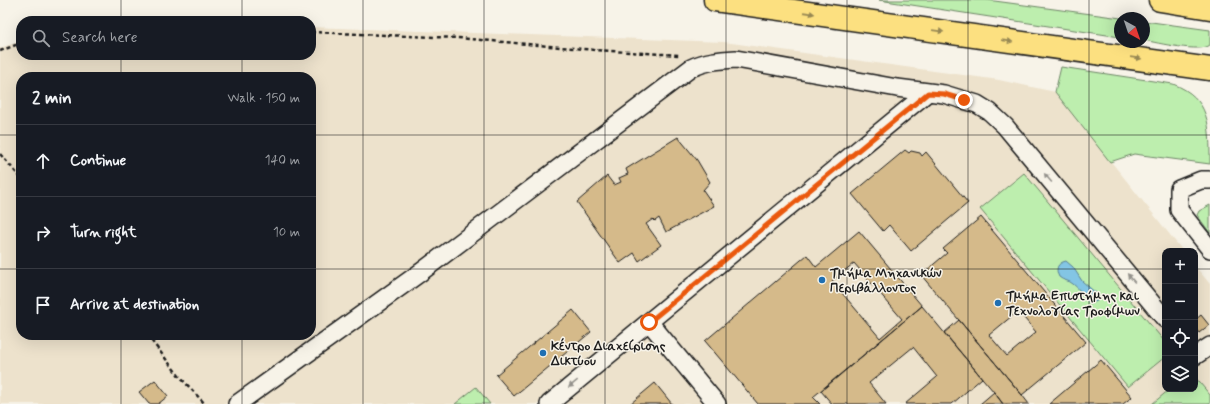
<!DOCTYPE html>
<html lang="en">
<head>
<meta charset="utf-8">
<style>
  :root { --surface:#171b24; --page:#20242c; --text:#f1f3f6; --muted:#9ea1a6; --line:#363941 }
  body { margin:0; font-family:Mynerve,sans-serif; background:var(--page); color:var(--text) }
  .controls { position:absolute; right:12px; bottom:12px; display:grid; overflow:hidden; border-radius:8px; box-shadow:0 4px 16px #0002 }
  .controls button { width:36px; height:36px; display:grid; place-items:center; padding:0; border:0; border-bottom:1px solid var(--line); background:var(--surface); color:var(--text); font:20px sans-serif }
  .compass { position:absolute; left:1114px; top:12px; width:36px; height:36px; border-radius:50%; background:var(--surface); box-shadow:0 4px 16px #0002; rotate:140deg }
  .stop { position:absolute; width:12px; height:12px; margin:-9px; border:3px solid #ea580c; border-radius:50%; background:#fff }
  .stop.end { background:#ea580c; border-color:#fff; box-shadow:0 1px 4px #0008 }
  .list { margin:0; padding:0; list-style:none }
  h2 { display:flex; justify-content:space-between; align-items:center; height:52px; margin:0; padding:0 16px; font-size:17px }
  h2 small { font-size:13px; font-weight:400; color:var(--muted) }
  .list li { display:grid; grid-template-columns:26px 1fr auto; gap:12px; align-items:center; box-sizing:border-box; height:72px; padding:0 16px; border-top:1px solid var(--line) }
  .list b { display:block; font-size:15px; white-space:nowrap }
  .list em { font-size:13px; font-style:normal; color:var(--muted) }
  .icon { flex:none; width:22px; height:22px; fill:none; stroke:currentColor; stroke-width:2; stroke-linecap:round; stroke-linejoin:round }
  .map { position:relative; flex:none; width:1210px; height:404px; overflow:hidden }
  .search { position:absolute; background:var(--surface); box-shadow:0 4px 16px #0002; left:16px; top:16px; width:300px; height:44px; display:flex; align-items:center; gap:10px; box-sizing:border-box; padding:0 14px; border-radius:16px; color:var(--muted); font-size:15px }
  .panel { position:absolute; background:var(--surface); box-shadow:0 4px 16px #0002; left:16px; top:72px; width:300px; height:268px; border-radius:16px }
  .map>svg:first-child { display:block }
  .built { fill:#ede2cc; fill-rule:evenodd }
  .green { fill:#bdeeae; stroke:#6c8565 }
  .water { fill:#83c5e4; stroke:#5a8194 }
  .building { fill:#d5ba8a; stroke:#1c1c1c; fill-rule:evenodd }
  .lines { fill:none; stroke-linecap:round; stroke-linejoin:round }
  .minor-casing { stroke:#1c1c1c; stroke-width:20 }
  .highway-casing { stroke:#1c1c1c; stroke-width:25 }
  .path { stroke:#1c1c1c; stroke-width:2.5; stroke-dasharray:4 3; stroke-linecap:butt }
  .minor { stroke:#f7f3e8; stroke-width:17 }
  .highway { stroke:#fce080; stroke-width:22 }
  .oneway { fill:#978853 }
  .oneway2 { fill:#94928c }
  .route { stroke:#ea580c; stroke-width:5 }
  .grid { fill:none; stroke:#1c1c1c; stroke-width:1; stroke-opacity:0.55 }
  .poi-dot { fill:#1f6fb2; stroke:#f7f3e8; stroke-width:1.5 }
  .labels { text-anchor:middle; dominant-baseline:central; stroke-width:3; stroke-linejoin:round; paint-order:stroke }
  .poi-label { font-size:13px; font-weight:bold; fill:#1c1c1c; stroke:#f7f3e8; text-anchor:start }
</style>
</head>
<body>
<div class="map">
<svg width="1210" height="404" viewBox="0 0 1210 404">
  <rect width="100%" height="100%" fill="#f7f3e8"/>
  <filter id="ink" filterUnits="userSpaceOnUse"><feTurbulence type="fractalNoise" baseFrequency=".025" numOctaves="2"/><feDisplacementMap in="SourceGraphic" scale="8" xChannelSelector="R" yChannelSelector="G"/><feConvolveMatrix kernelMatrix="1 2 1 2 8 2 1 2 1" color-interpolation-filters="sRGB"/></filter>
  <g filter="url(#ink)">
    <path class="built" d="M311,27L724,42L999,80L1055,92L1183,251H1165V389H1195V266L1210,284V404H0V48L21,41V55H311ZM21,77H311V335H21Z"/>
    <path class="green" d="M879,0H987L1121,18L1120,37Z
      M1144,21L1210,30V45C1201,53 1157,43 1144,40Z
      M1061,67L1173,84C1210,98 1210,125 1210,164L1134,154L1110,162L1055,92Z
      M1024,173L1165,342V357L1128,387L980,209Z
      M1210,205V233L1197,215L1199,211Z
      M1195,377L1210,395V404H1152L1170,389H1195Z
      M476,387L490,404H455Z"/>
    <path class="water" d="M1066,261L1073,267L1082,281L1097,294V301L1090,304C1084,298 1081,290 1073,284C1069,280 1063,281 1059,277C1055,269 1057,263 1066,261Z"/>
    <path class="building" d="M678,137L697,160L710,182L703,190L714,206L666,232L659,218L655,221L653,219L646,224L661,245L639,261L634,253L620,263L577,202L607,176L614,185L621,182L619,178L628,174L626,169Z
      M905,150L909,153L911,151L920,153L922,156L926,152L968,203L911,251L889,225L883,231L852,194Z
      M981,217L1086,342L1022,395L921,275L947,253L943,249ZM1018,311L1036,332L1007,356L989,335Z
      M859,231L922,306L813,397L820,404H758L705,341L807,255L816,267ZM854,263L902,319L880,338L832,281Z
      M922,306L982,378L952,404H905L937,377L913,347L869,383L886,404H832L821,391Z
      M573,310L591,332L514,396L496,375Z
      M1201,315L1209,325L1199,333L1195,328V320Z
      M959,320L1022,395L1029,404H1003L994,392L944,333Z
      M1101,360L1132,397L1123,404H1049Z
      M155,380L168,396L158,404H149L139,392Z
      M655,383L672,404H630Z
      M994,392L1003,404H980Z"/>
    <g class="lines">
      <defs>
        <path id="minor" d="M1210,180H1201L1179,189V210L1210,249
          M649,322L717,404
          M1195,356L1210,346
          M237,404L421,272L691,68C706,61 719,60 736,59L897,88L944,94L977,104L990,112L1005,126L1165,319
          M549,404L927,93"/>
        <path id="highway" d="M715,0L1210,69
          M1160,0L1210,8"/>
      </defs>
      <use href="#minor" class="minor-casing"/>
      <use href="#highway" class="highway-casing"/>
      <path class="path" d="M311,32L458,38L595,50L679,55
        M0,51L21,43
        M0,154L21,178
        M147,335L180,377L205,404"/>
      <use href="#minor" class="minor"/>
      <use href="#highway" class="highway"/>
    </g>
    <defs><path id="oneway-solid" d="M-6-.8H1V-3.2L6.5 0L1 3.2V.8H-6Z"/></defs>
    <g class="oneway">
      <use href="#oneway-solid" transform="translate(809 13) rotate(8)"/>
      <use href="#oneway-solid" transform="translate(938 31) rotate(8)"/>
      <use href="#oneway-solid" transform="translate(1007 41) rotate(8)"/>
      <use href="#oneway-solid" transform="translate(1136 58) rotate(8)"/>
    </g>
    <g class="oneway2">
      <use href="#oneway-solid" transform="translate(1048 178) rotate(-130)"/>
      <use href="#oneway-solid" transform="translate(1131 278) rotate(-130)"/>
      <use href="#oneway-solid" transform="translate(573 384) rotate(141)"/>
    </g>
  </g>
  <g class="lines" filter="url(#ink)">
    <path class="route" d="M649,322L928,93L944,94L964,100"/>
  </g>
  <path class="grid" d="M121,0V21M242,0V21M363,0V404M484,0V404M605,0V404M726,0V404M847,0V404M968,0V404M1089,0V404M121,55V77M242,55V77M0,135H21M311,135H1210M0,269H21M311,269H1165M1195,269H1210M121,335V404M242,335V404"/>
  <g class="poi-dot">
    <circle cx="822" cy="280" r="4"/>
    <circle cx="998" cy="303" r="4"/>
    <circle cx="543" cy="353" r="4"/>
  </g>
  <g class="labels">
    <g class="poi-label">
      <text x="830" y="273">Τμήμα Μηχανικών<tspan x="830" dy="15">Περιβάλλοντος</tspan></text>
      <text x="1006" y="296">Τμήμα Επιστήμης και<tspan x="1006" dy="15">Τεχνολογίας Τροφίμων</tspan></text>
      <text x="551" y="346">Κέντρο Διαχείρισης<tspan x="551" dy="15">Δικτύου</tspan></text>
    </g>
  </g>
</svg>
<div class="controls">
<button>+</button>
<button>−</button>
<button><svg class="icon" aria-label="locate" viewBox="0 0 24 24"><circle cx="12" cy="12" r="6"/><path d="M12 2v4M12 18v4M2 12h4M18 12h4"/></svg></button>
<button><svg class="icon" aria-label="layers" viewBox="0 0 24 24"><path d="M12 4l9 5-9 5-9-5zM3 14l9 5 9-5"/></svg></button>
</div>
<svg class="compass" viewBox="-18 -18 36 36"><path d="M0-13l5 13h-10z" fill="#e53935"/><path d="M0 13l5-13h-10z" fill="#9ea1a6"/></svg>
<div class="stop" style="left:649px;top:322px"></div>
<div class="stop end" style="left:964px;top:100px"></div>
<div class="search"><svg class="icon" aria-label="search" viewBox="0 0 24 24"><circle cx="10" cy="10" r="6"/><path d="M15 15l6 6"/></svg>Search here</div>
<section class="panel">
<h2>2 min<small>Walk · 150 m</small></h2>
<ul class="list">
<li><svg class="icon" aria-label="ahead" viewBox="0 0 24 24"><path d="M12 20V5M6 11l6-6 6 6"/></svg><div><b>Continue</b></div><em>140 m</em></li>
<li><svg class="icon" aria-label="right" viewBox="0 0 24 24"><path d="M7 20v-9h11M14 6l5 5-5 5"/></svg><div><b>Turn right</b></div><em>10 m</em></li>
<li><svg class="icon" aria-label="arrive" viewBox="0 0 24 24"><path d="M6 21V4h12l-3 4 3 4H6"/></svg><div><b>Arrive at destination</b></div></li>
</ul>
</section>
</div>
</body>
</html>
